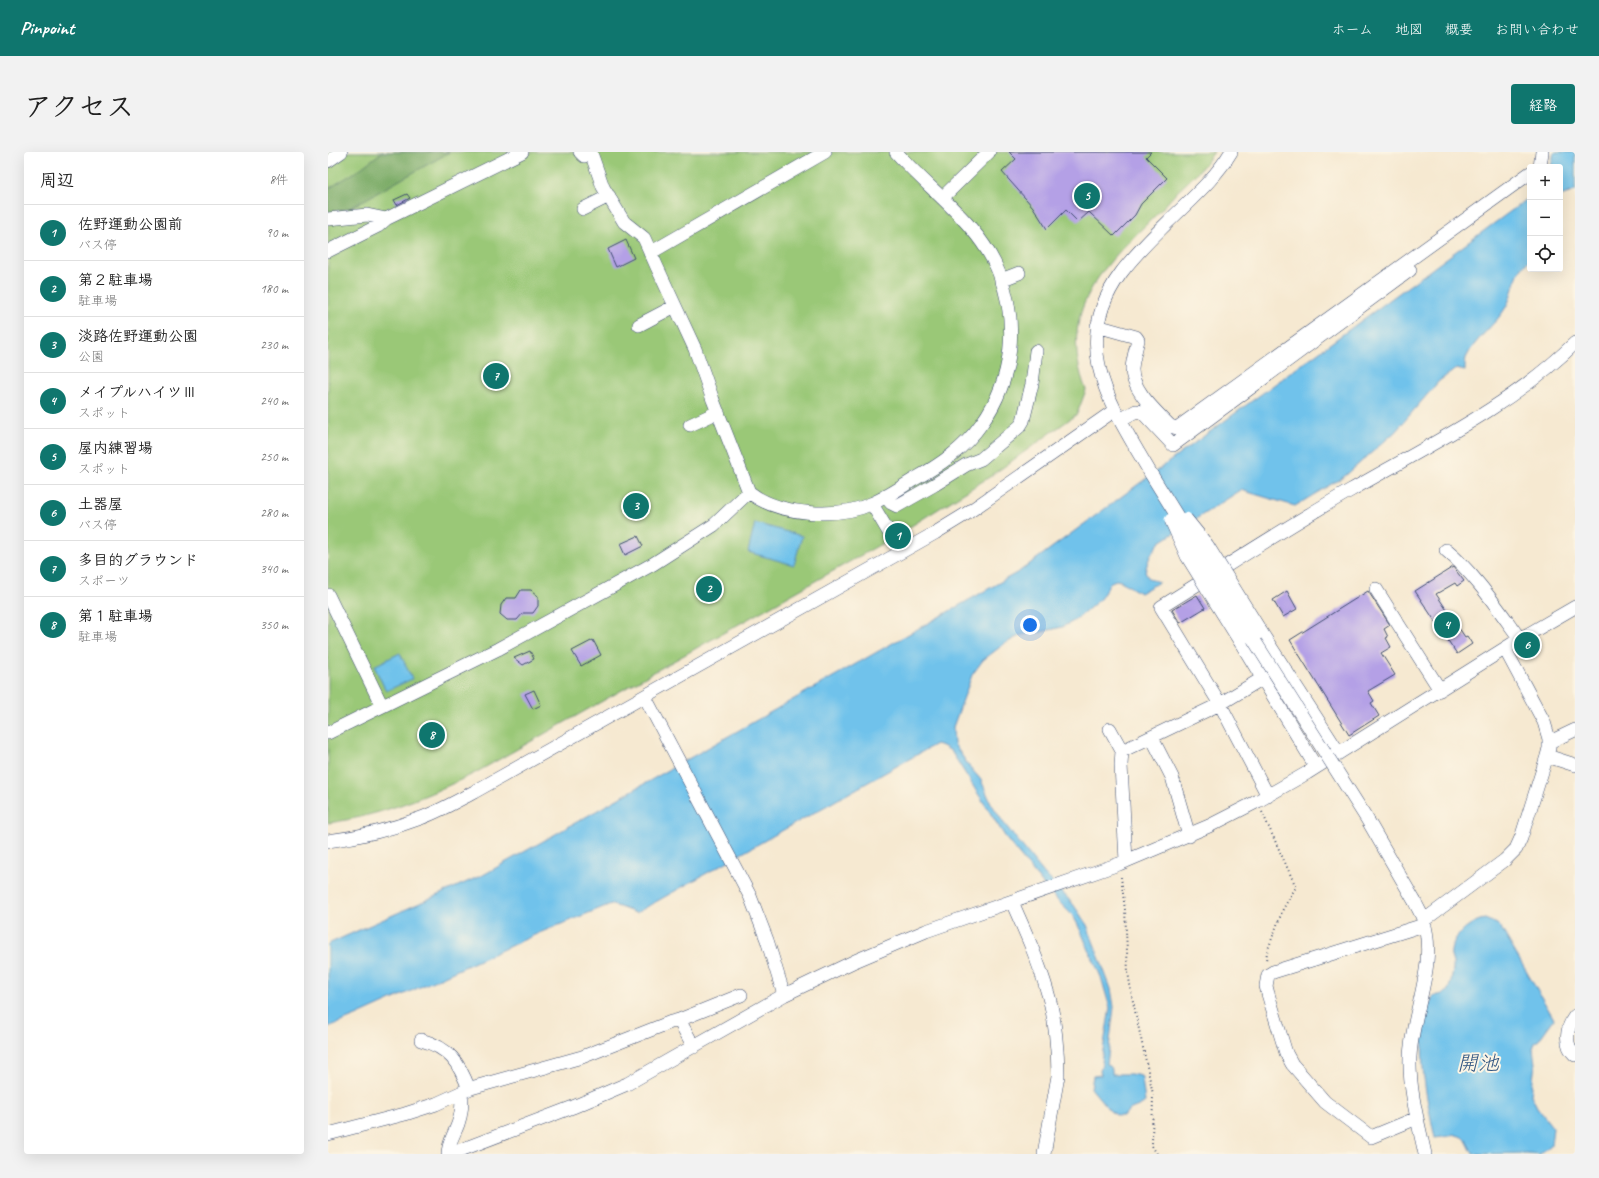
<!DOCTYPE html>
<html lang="ja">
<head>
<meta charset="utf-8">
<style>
  :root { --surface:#fff; --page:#f2f2f2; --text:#222; --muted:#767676; --line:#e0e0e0; --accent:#0f766e }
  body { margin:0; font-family:Caveat,"Klee One",sans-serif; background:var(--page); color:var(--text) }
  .controls { position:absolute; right:12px; top:12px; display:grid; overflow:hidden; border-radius:4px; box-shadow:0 4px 16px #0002 }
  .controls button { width:36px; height:36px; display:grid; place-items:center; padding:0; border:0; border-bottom:1px solid var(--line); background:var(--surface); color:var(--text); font:20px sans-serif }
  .you { position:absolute; left:702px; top:473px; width:14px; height:14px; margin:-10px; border:3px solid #fff; border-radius:50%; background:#1a73e8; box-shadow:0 0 0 6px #1a73e833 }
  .badge { display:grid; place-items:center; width:26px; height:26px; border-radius:50%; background:var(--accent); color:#fff; font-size:13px; font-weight:700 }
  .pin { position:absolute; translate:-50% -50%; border:2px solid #fff; box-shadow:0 1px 4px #0006 }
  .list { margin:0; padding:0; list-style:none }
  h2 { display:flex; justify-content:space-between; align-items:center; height:52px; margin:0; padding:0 16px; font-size:17px }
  h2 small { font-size:13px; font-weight:400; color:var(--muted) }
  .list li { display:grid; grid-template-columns:26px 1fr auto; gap:12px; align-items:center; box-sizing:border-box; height:56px; padding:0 16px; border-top:1px solid var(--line) }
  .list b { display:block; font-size:15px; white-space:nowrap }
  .list p { margin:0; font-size:13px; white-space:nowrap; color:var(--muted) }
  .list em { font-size:13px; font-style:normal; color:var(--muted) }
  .icon { flex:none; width:22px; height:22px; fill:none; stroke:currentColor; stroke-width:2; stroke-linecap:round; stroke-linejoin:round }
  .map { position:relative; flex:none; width:1247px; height:1002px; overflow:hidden; border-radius:4px }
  header { display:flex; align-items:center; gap:24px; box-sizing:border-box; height:56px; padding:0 20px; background:var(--accent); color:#fff }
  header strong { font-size:19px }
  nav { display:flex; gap:22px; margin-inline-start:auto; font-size:14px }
  .intro { display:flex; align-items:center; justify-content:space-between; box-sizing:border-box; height:96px; padding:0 24px }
  h1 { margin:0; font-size:28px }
  .button { padding:10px 18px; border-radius:4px; background:var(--accent); color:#fff; font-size:14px; font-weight:700 }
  main { display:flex; gap:24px; padding:0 24px }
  aside { flex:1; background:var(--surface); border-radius:4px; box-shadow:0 4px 16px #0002 }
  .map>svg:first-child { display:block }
  .green { fill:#9ac877; stroke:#5a7c6a }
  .forest { fill:#7bac68; stroke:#4b6e63 }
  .water { fill:#6fc2eb; stroke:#4578a4 }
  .building { fill:#b4a0e6 }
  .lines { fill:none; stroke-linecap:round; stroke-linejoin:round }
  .minor-casing { stroke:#3c4b6f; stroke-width:14 }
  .path { stroke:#3c4b6f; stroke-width:2; stroke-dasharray:1 3; stroke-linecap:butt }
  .minor { stroke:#fff; stroke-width:13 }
  .minor-bridge-casing { stroke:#3c4b6f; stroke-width:14; stroke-linecap:butt }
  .minor-bridge { stroke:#fff; stroke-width:13 }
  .labels { text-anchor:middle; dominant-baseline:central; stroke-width:4; stroke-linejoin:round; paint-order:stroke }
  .water-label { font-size:21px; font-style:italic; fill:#305481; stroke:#fcf5e5 }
</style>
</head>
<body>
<header>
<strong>Pinpoint</strong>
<nav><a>ホーム</a><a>地図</a><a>概要</a><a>お問い合わせ</a></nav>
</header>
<div class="intro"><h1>アクセス</h1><a class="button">経路</a></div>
<main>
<aside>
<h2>周辺<small>8件</small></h2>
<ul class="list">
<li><span class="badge">1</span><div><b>佐野運動公園前</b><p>バス停</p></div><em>90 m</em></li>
<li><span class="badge">2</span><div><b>第２駐車場</b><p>駐車場</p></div><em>180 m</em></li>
<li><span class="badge">3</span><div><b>淡路佐野運動公園</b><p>公園</p></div><em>230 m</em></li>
<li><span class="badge">4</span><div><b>メイプルハイツⅢ</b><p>スポット</p></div><em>240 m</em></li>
<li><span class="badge">5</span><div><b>屋内練習場</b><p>スポット</p></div><em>250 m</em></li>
<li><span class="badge">6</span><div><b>土器屋</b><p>バス停</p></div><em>280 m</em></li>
<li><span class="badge">7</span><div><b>多目的グラウンド</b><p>スポーツ</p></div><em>340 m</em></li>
<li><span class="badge">8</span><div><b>第１駐車場</b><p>駐車場</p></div><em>350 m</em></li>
</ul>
</aside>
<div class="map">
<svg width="1247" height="1002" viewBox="0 0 1247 1002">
  <rect width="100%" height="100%" fill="#fcf5e5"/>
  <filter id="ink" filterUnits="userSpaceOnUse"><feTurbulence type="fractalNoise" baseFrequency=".025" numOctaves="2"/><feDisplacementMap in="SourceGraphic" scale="8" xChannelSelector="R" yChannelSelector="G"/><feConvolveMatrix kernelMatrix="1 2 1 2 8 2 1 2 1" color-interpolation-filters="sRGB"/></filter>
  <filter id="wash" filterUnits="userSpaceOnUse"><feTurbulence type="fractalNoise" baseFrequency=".012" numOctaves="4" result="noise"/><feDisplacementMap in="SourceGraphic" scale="16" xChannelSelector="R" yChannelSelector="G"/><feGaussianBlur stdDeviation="0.9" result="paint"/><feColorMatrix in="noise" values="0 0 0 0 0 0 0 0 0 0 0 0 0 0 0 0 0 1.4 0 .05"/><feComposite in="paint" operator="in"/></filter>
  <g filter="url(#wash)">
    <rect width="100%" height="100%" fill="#f6e9d1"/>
    <path class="green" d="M0,0H886C876,15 862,28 849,40C842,48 834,57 826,65C774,115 728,159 758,238L749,262L663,324L569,383L147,621C100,644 52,664 0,671Z"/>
    <path class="forest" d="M54,0H122L22,56L0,62V37L29,19Z"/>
    <path class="water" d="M1226,0H1247V39L1232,44V15H1223Z
      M1202,45V109C1187,115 1186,141 1178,155C1168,173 1147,186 1138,206C1137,210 1137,215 1137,219L1128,217L1111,229L1067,280L1017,324L967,354L913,338L832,390C824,399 820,407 817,420L821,427L831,430L812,441L793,429L788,428L783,430L772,447L755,462L744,470L734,475L713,480L693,483L676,492L655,508L644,523L625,575L626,592L641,614L653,628L663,651L675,670L715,720L745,752L759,773L783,837L786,855L779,912L784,918V922H803L813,924L814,927L817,950C809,957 802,954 796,964H790L782,959L763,936L765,924L773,923L772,919L774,911L773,910L782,856L773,825L750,773L745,764L723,742L680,689L623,599L615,594L608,592L308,761L283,752L211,781L28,864L0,875V792L157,722L692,419Z
      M427,371L474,384L466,413L420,400Z
      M72,501L84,527L58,539L46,514Z
      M1157,767L1169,772L1173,776L1226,867L1210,889H1208L1205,896L1207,912L1203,943L1209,955L1225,976L1223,993L1212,1002L1199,1001L1145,1002L1138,988L1135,985L1125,982L1122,984L1107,986C1100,952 1092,919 1095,885C1096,872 1100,858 1104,846C1108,842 1115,844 1120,838C1123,832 1126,817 1125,811C1124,807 1122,803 1123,799C1125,784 1142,769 1157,767Z"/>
    <g id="blocks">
      <path class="building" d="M681,0H823L818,5L839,26L813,52L807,63L786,84L761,60L750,70L738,58L719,77L705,55L674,20L688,7Z
        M79,42L82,46L69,53L66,48Z
        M298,88L306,106L288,115L280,97Z
        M310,384L315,394L297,403L292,392Z
        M1125,415L1136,429L1129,434L1127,431L1108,442L1137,485L1139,484L1144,492L1129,502L1087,439Z
        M193,438H203L210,444V454L205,461H195L189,468H179L172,462L173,453L178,446H188Z
        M959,439L969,457L955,465L945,448Z
        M1040,439L1062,473L1056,477L1060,485L1058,486L1063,495L1053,501L1067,523L1040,539L1046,549L1043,551L1051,564L1021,583L962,488Z
        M869,443L877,456L852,471L844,458Z
        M265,488L273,503L253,514L244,499Z
        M202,499L206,507L195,513L186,506Z
        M206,538L213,553L205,557L197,542Z"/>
    </g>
  </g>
  <g filter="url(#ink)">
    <use href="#blocks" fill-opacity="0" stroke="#3c4b6f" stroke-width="1"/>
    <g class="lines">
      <defs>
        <path id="minor" d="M252,0L256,4L263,1L275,35L296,70L316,86L329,115L367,197L385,248L421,340C451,364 511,367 545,351C559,345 572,336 585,328C612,313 636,297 654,271C685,228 691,171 671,121C651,71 602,39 568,0
          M0,9L13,0
          M1212,15L1214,0
          M614,46L661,0
          M255,57L281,44
          M0,67L39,63L58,67L194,0
          M0,99L50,74L58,67
          M322,101L497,0
          M673,128L691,121
          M311,173L347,154
          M769,174L808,185L810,188C808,197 805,206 804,216C803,238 829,260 842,274L849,276L1202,21
          M792,268L808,259L814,260L845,293L1082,118
          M362,273L390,260
          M823,322C785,256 739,194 793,121C807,102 824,86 840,70C862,48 887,27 903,0
          M557,344L563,351L569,354L606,333L638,313L653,307L692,274L695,269L704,232L708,199
          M544,352L566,389
          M1118,398C1147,422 1170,457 1192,487
          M1048,437L1112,538
          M0,443L54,554
          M933,480L1011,601
          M913,491L988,615
          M317,545L422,744L439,788L456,843
          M782,577L794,599L892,552L935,526
          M0,581L170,497L325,412L386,373L421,340
          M824,586L844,625L861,684
          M1221,587L1226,588L1247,578
          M794,599L793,613L798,709
          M1219,604L1247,613
          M940,644L892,552L833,455C896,416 958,375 1023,338C1099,294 1183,254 1247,191
          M0,689C32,685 64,677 93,666C112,659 129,649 146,640L607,381L638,362L787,258
          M684,750C697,779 711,810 720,842C727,865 730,900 730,924L716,1002
          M1087,750C1089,755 1093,761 1095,767C1110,812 1084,859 1082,905C1081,938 1090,970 1097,1002
          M1095,769L1177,708L1188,697L1193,686L1219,604L1221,596V587L1216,570L1177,497
          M1247,864C1238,876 1236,893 1247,903
          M351,868L413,843
          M93,888C122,896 131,911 141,937
          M1089,966L1043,985L997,950L964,912L958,901L940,842L938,834L940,823L945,820L1096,773
          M0,982L77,962L108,952L143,936L254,905L343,870L351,868L366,895
          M120,1002C120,991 126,983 130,972C134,961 134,952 134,940
          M122,1002L245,955L299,932L456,843L527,809L598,779L791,712L881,674L930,649L979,621L1192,487L1247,455"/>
      </defs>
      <use href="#minor" class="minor-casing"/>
      <path class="path" d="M934,660L968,735L955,757L939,800L938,809
        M793,725L797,758L800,820L804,845L825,942L824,994L829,1002"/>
      <use href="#minor" class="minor"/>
      <defs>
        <path id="minor-bridge" d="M823,322L919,477L1039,667L1087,750
          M858,367L879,393L933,480
          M843,368L859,404L913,491"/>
      </defs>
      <use href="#minor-bridge" class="minor-bridge-casing"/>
      <use href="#minor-bridge" class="minor-bridge"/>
    </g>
  </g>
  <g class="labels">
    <g class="water-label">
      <text x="1150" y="911">開池</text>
    </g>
  </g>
</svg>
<div class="controls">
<button>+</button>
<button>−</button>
<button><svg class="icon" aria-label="locate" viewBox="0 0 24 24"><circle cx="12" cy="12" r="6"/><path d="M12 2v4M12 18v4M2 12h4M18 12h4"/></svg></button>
</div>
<div class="you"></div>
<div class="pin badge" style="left:570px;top:384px">1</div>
<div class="pin badge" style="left:381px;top:437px">2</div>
<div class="pin badge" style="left:308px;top:354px">3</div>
<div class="pin badge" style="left:1119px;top:473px">4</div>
<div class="pin badge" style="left:759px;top:44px">5</div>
<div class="pin badge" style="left:1199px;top:493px">6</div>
<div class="pin badge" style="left:168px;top:224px">7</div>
<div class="pin badge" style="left:104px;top:583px">8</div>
</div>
</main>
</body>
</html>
